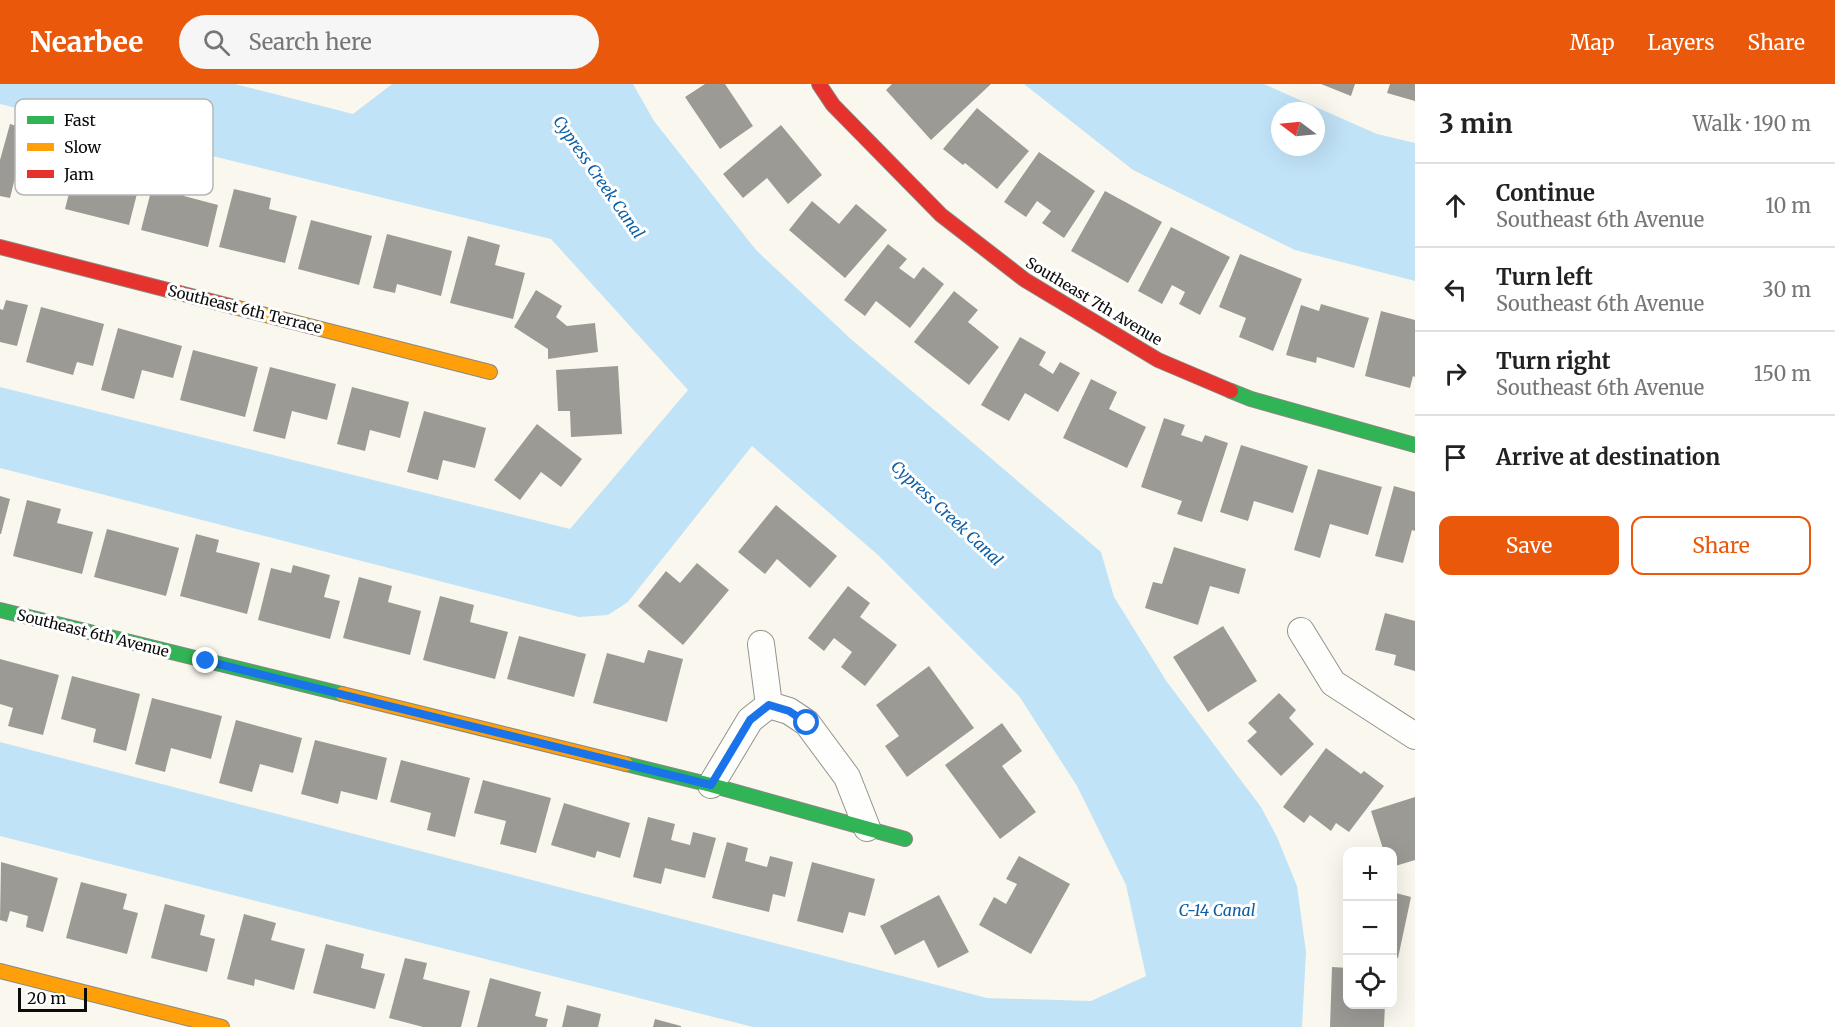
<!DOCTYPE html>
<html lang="en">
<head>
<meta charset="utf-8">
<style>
  :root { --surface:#fff; --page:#f6f6f6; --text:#222; --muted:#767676; --line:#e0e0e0; --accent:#ea580c }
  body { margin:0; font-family:Merriweather,serif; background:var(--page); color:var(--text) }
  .controls { position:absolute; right:18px; bottom:18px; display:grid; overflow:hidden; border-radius:12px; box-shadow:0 6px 24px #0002 }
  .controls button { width:54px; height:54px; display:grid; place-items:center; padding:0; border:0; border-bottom:2px solid var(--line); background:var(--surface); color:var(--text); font:30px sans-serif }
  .compass { position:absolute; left:1271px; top:18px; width:54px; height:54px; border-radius:50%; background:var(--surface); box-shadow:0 6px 24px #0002; rotate:286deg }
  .scale { position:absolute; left:18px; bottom:15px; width:69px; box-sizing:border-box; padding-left:6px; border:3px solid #0b0b0b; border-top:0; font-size:16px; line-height:21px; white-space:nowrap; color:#0b0b0b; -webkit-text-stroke:4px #fff; paint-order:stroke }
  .stop { position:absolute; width:18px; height:18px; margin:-14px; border:4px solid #1a73e8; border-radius:50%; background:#fff }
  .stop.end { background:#1a73e8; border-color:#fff; box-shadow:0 2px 6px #0008 }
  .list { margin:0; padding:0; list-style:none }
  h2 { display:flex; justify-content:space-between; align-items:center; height:78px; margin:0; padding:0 24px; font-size:26px }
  h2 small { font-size:20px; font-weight:400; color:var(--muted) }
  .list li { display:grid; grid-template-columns:39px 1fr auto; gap:18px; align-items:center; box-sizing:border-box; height:84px; padding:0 24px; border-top:2px solid var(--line) }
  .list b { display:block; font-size:22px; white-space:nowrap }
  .list p { margin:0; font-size:20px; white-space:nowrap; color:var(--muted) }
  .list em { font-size:20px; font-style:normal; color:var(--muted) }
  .actions { display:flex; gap:12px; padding:18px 24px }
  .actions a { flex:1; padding:14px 0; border:2px solid var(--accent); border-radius:12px; text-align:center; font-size:21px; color:var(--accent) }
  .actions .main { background:var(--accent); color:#fff }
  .icon { flex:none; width:33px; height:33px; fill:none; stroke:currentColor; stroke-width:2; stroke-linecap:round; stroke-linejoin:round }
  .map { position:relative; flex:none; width:1415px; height:943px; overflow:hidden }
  header { display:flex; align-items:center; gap:36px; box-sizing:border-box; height:84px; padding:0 30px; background:var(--accent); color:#fff }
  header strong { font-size:28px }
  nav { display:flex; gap:33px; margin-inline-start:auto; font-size:21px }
  .search { width:420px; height:54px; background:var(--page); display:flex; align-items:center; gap:15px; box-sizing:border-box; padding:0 21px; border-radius:33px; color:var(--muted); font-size:22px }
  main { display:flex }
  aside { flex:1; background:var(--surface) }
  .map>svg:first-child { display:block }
  .water { fill:#c1e3f7; fill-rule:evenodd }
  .building { fill:#9c9a95 }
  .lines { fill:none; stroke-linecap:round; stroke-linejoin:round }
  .street-casing { stroke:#93928d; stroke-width:28 }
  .fast-casing { stroke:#898884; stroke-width:16 }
  .slow-casing { stroke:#898884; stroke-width:16 }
  .jam-casing { stroke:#898884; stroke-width:16 }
  .street { stroke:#fefefc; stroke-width:26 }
  .fast { stroke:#30b455; stroke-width:14 }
  .slow { stroke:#ff9f0a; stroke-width:14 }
  .jam { stroke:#e5322d; stroke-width:14 }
  .route { stroke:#1a73e8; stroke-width:8 }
  .labels { text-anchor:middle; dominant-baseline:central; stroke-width:6; stroke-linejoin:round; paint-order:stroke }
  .street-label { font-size:15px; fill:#0b0b0b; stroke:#fff }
  .water-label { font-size:16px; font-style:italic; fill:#0c5ea5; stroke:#fff }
  .key { fill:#fff; stroke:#b6b6b6; stroke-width:1.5 }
  .key-label { font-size:16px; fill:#0b0b0b }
</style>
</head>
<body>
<header>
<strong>Nearbee</strong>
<div class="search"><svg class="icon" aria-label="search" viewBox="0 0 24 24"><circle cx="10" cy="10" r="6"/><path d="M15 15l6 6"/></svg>Search here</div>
<nav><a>Map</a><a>Layers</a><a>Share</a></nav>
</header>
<main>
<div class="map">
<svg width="1415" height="943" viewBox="0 0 1415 943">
  <rect width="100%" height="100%" fill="#faf8ee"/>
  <path class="water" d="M0,0H235L353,30L392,0H633L654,37L756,166L852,256L1101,468L1114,513L1167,598L1261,723L1277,753L1297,802L1306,868L1302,943H753L0,752V658L987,914L1091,917L1146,892L1126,801L1077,702L1019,612L878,471L752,362L628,518L608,531L579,533L0,384V303L570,445L688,306L551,155L0,20Z
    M1024,0H1264L1377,50L1415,59V197L1295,166L1133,86ZM1280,27H1316V63H1280Z"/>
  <path class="building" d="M705,0H725L753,42L720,65L685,13Z
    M892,0H991L931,56L886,6Z
    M1321,0H1355L1351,12Z
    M1390,0H1415V17L1387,9Z
    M977,24L1029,67L997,105L965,79L963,81L943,65Z
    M10,40L28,45L23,61L63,71L54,104L15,94L10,114L0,112V76Z
    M781,41L822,91L788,120L767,94L743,114L723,90Z
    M80,66L109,73L104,93L139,102L129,141L65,125Z
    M1039,68L1095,107L1064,154L1042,139L1051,127L1037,117L1026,133L1004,118Z
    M157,84L189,92L184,112L218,121L208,163L141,146Z
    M234,105L271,114L269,125L297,132L285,179L219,163Z
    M1105,107L1162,138L1128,199L1071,167Z
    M812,117L839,140L856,120L887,146L845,194L789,146Z
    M311,136L372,152L359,201L298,185Z
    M1171,143L1230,173L1200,231L1179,220L1185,208L1172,201L1162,220L1138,207Z
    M387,150L452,167L441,212L397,200L395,209L373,204Z
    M468,152L500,161L495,181L525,189L513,235L450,219Z
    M888,160L907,175L899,184L914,195L923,183L944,200L910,244L876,217L865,232L844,216Z
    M1240,170L1302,195L1273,267L1239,253L1246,234L1219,223Z
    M536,206L562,222L556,233L567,242L595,239L598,268L548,275V265L514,243Z
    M954,207L978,226L968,238L999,263L969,301L914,258Z
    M6,216L28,221L17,262L0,258V225L3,226Z
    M1321,220L1369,234L1354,284L1317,273L1316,279L1286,271L1301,221L1319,227Z
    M41,223L104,240L93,282L77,278L73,291L26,278Z
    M1381,227L1415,236V293L1413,292L1410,304L1365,292Z
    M118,244L182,262L173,294L142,286L134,315L101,306Z
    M1020,253L1046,268L1039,281L1053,290L1060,278L1080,289L1058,328L1025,309L1009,337L981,321Z
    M193,266L258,283L245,333L180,316Z
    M618,282L622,350L571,353L570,327H558L556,286Z
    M270,283L336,300L327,336L292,327L285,355L253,347Z
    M1091,295L1117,308L1109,325L1146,343L1127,384L1063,354Z
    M352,303L409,318L400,354L370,346L365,367L337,360Z
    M424,327L486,344L475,384L443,376L438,396L407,388Z
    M1164,334L1185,341L1181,351L1202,358L1205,351L1228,359L1202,438L1177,430L1182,417L1141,403Z
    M537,340L582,375L561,403L541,388L520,416L494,396Z
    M1241,361L1308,382L1293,429L1254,417L1248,437L1220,428Z
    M1318,385L1382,403L1368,451L1330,440L1320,474L1294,466Z
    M1394,402L1415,408V447L1412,446L1403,479L1375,472Z
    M0,412L10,415L1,450H0Z
    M27,416L61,425L57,439L93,448L82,490L13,472Z
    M776,421L837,472L810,504L777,475L765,490L738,468Z
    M107,445L179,464L166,512L94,493Z
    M196,450L219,456L216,468L260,479L247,530L180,512Z
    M1174,463L1246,485L1239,510L1210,502L1198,541L1145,524L1153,498L1162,500Z
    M697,479L729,506L683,561L638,522L666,487L680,499Z
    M293,481L330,491L324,513L340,517L330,555L258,536L271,484L291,489Z
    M359,493L392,502L388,518L421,527L410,571L343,554Z
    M848,502L870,519L860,533L897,561L865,602L841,583L852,568L834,554L824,567L808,554Z
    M440,512L474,521L470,538L508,548L495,595L423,576Z
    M1385,529L1415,537V587L1394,581L1396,571L1375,566Z
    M1223,542L1257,597L1208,628L1173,573Z
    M519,552L586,570L574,613L507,595Z
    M648,566L683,575L667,638L593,619L607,569L644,579Z
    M0,575L59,591L43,651L8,642L13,624L0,620Z
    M929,582L974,644L907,693L885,662L899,652L876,621Z
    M72,592L140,610L126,667L93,658L96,645L61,635Z
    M1279,609L1296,626L1289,634L1314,660L1281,692L1247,657L1257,648L1248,639Z
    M152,614L222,632L211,675L171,664L165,688L135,680Z
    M236,636L302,654L293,689L260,680L252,708L219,699Z
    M1002,639L1022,667L1002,682L1036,728L1000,755L945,681Z
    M315,656L387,674L377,716L341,707L338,720L301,710Z
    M1326,664L1361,690L1364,687L1384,702L1349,748L1336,739L1331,747L1310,731L1304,739L1283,723Z
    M401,676L470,694L455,753L427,746L431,729L390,718Z
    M483,696L551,714L536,769L500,760L506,737L474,729Z
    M1415,713V776L1392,783V768H1384L1371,727Z
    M564,719L630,739L620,774L597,767L595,774L551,761Z
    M648,733L675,740L671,756L690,761L693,748L716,754L705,794L665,784L661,800L633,793Z
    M727,758L748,764L745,777L767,783L770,772L793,778L785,813L773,810L769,828L712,814Z
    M1019,772L1070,800L1031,870L979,841L994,813L1006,820L1017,800L1006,795Z
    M1,778L58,794L43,848L26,843L28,832L10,827L7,838L0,836Z
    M812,778L875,795L865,832L849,828L843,849L797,837Z
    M81,798L127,810L123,825L138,829L127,870L66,854Z
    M1392,808L1411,813L1398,874L1392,872Z
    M939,811L969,868L938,884L924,856L895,871L880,842Z
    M165,820L205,831L200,851L215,855L207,888L151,874Z
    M244,830L276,839L271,856L305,865L294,906L255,895L254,902L227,895Z
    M326,860L364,870L361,884L385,890L375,925L313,909Z
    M405,874L427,879L423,895L470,907L461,943H423L389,934Z
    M1332,883L1348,884V920H1385L1384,943H1330Z
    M490,894L541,908L535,932L548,935L546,943H477Z
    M567,921L601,930L598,943H562Z
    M655,935L681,942V943H653Z"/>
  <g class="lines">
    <defs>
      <path id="street" d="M1301,547L1333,599L1415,652
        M761,560L769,621
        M711,701L750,636L769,621L789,627L807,639L847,693L867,744"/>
      <path id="fast" d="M1231,307L1251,315L1415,361
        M0,526L342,610
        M626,680L711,701L905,755"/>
      <path id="slow" d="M234,223L490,288
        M342,610L626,680
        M0,887L222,943"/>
      <path id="jam" d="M819,0L833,21L941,131L1025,196L1158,276L1231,307
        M0,163L234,223"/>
    </defs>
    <use href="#street" class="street-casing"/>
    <use href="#fast" class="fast-casing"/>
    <use href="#slow" class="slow-casing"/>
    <use href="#jam" class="jam-casing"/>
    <use href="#street" class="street"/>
    <use href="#fast" class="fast"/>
    <use href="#slow" class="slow"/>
    <use href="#jam" class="jam"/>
  </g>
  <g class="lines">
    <path class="route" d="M206,577L711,701L750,636L769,621L789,627L807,639"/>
  </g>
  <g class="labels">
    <g class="street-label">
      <text transform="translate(1094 217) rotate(31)">Southeast 7th Avenue</text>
      <text transform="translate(245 225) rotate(14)">Southeast 6th Terrace</text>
      <text transform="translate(93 549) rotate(14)">Southeast 6th Avenue</text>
    </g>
    <g class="water-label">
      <text transform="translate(599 93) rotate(55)">Cypress Creek Canal</text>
      <text transform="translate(947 429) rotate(43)">Cypress Creek Canal</text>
      <text x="1217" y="826">C-14 Canal</text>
    </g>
  </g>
  <rect x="15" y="15" width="198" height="96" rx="9" class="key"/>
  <rect x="27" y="32" width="27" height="8" fill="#30b455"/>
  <rect x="27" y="59" width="27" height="8" fill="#ff9f0a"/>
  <rect x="27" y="86" width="27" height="8" fill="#e5322d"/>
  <g class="key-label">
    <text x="64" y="42">Fast</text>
    <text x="64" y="69">Slow</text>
    <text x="64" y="96">Jam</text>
  </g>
</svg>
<div class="controls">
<button>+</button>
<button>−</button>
<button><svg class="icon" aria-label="locate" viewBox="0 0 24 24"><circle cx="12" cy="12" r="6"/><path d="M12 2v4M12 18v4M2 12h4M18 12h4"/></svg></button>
</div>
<svg class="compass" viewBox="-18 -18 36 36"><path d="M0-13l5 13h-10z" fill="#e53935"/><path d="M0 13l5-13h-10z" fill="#767676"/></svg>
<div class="scale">20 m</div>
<div class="stop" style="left:807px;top:639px"></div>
<div class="stop end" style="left:206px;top:577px"></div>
</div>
<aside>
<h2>3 min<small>Walk · 190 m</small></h2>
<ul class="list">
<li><svg class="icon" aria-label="ahead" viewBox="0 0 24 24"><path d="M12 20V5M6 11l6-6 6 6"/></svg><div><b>Continue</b><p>Southeast 6th Avenue</p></div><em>10 m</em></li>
<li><svg class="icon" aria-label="left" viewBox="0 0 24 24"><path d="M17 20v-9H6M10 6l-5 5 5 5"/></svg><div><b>Turn left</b><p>Southeast 6th Avenue</p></div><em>30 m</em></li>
<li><svg class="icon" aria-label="right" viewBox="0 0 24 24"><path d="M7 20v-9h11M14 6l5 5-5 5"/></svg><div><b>Turn right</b><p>Southeast 6th Avenue</p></div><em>150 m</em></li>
<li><svg class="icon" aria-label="arrive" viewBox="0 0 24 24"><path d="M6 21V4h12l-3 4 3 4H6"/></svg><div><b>Arrive at destination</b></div></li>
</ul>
<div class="actions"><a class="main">Save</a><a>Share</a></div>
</aside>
</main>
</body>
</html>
